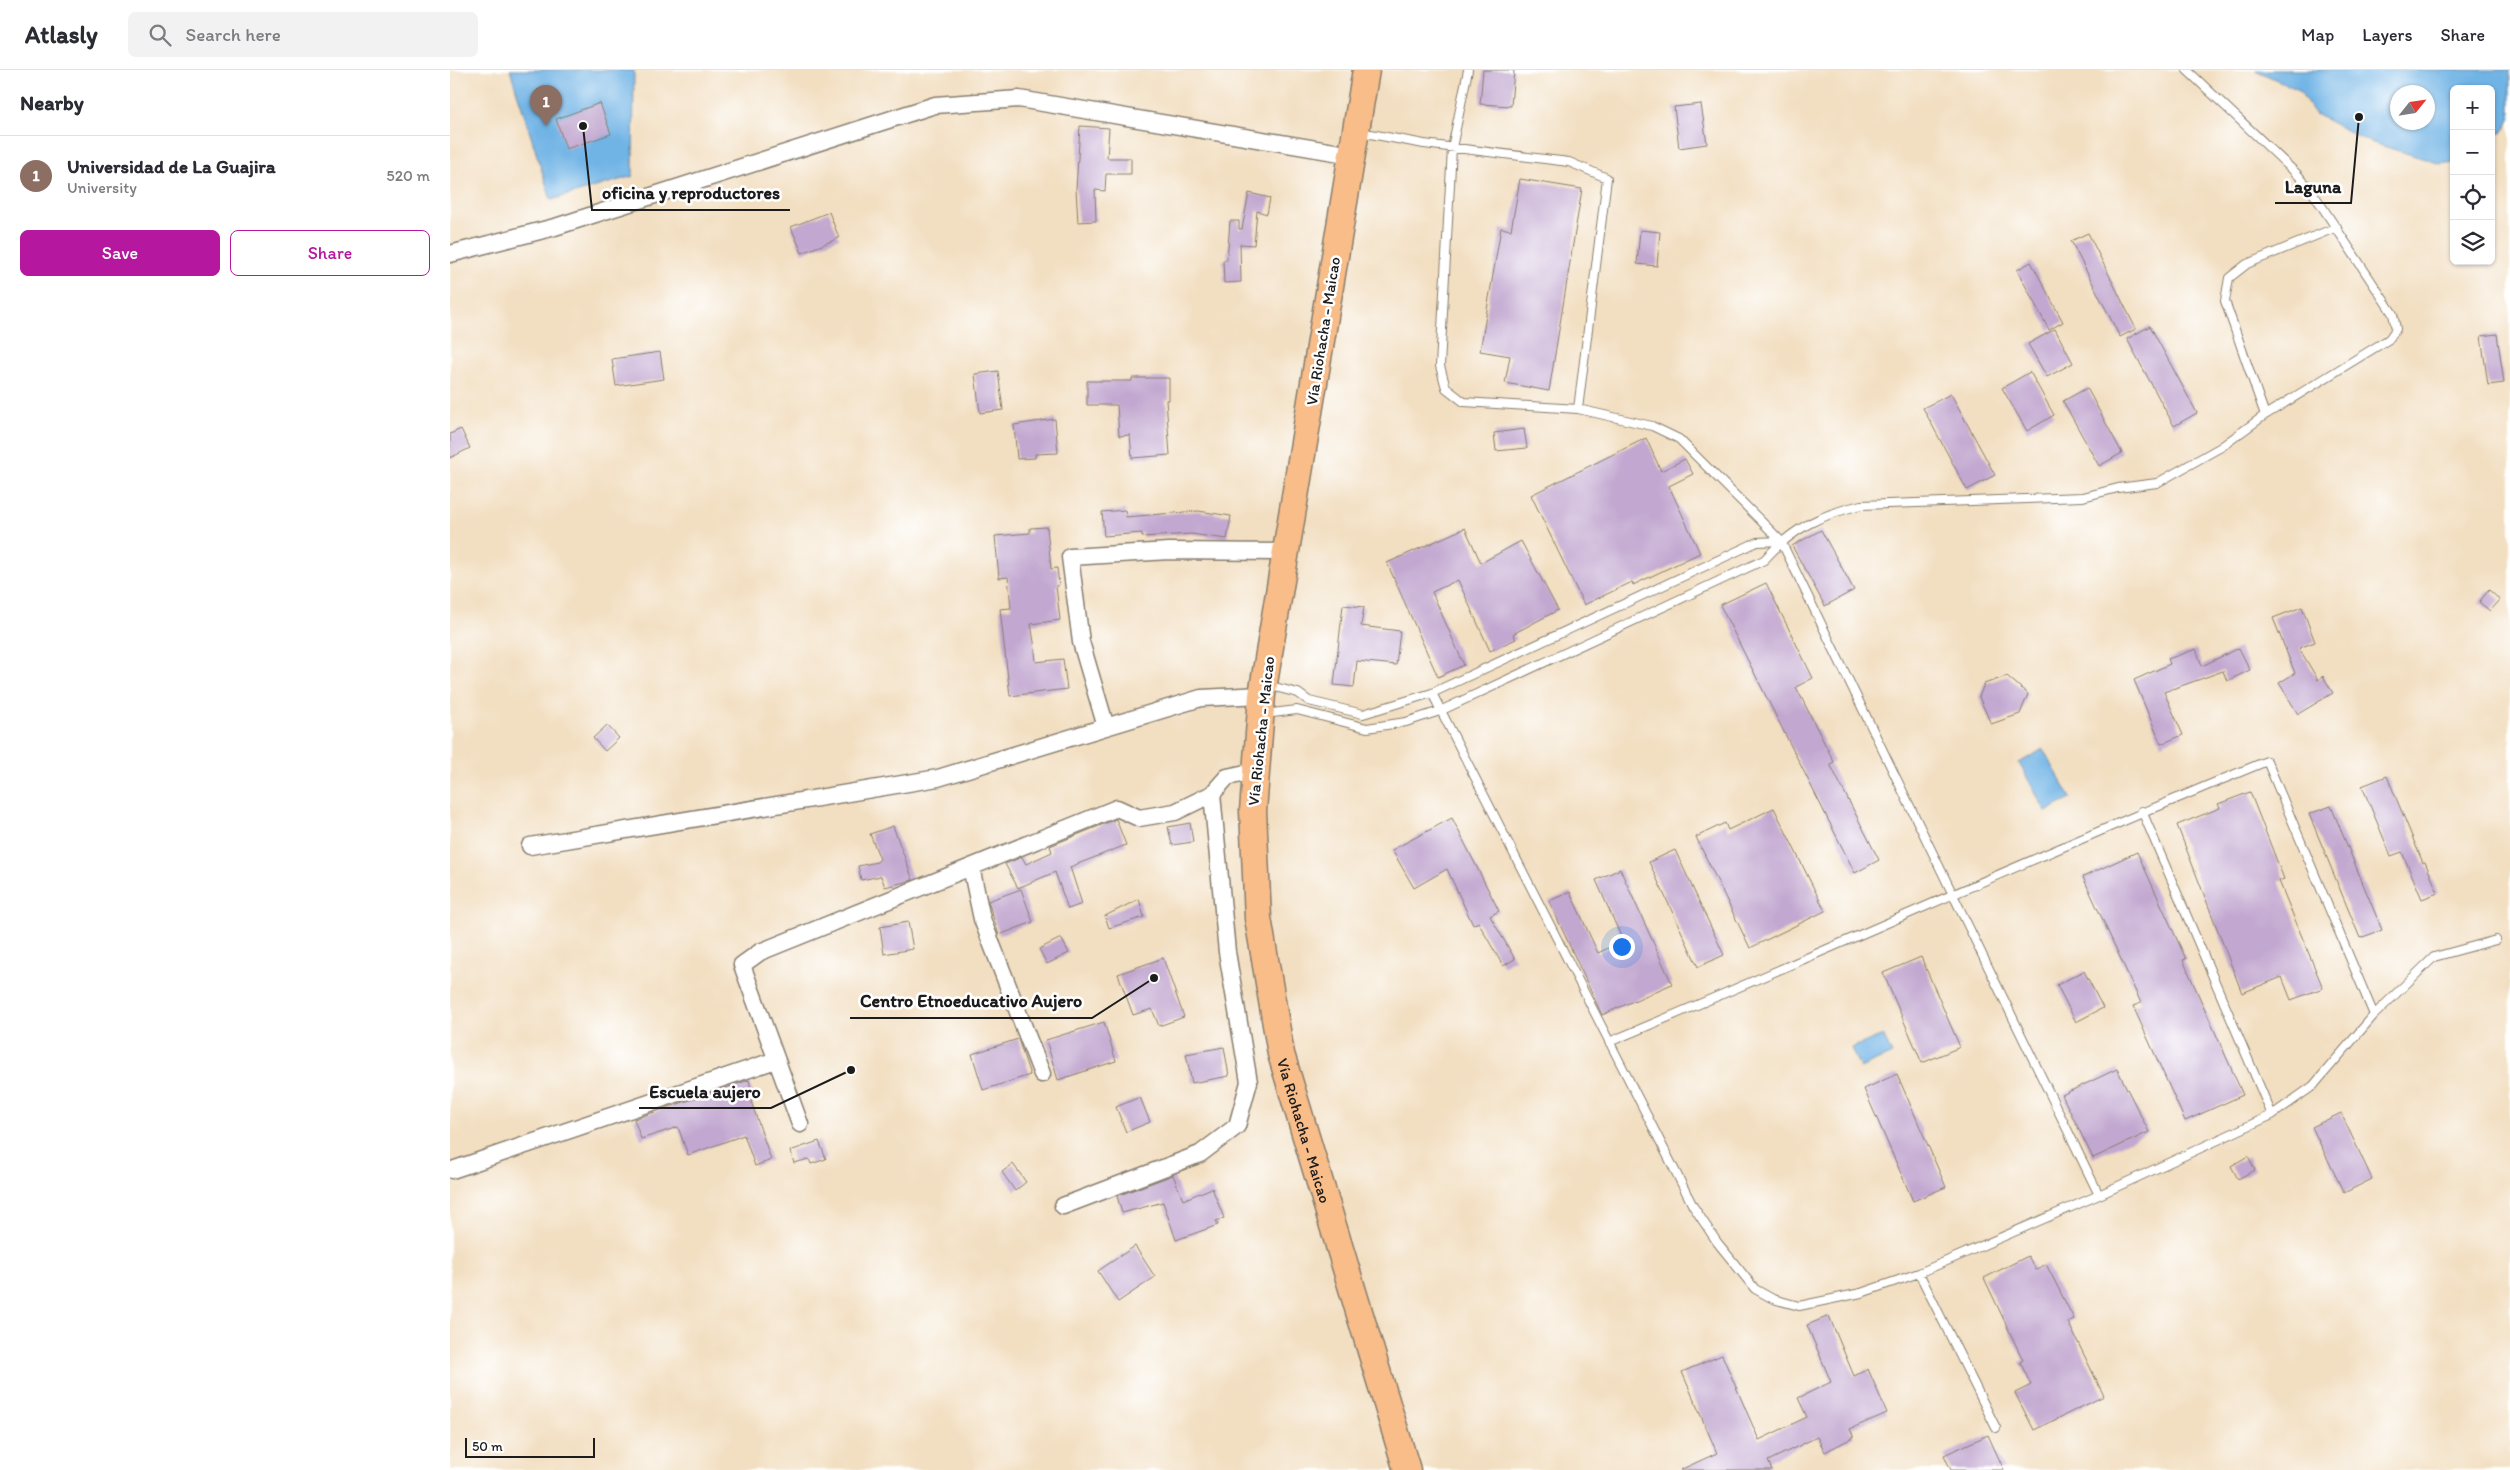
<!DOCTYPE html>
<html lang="en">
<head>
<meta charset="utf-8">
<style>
  :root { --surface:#fff; --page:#f2f2f3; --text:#2b2b33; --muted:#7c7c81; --line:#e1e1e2; --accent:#b5179e }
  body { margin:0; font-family:Itim,sans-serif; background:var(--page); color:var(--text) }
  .controls { position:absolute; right:15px; top:15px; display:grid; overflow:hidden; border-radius:8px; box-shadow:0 1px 4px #0004 }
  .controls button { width:45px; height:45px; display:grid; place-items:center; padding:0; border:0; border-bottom:1px solid var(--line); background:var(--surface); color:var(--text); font:25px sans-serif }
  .compass { position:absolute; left:1940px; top:15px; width:45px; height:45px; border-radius:50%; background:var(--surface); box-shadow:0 1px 4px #0004; rotate:60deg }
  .scale { position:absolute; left:15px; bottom:12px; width:130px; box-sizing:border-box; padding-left:5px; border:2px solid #1c1c1c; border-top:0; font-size:14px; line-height:18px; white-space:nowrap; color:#1c1c1c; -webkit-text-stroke:4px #fff; paint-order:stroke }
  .you { position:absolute; left:1171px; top:876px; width:18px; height:18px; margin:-12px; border:4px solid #fff; border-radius:50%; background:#1a73e8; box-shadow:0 0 0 8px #1a73e833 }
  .badge { display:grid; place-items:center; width:32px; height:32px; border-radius:50%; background:var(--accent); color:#fff; font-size:16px; font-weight:700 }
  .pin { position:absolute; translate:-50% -41px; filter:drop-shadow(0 1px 2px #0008) }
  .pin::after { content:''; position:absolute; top:26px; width:18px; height:15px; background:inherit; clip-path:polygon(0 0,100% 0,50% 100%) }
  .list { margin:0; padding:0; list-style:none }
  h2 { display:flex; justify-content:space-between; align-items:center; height:65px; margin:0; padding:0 20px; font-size:21px }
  h2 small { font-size:16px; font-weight:400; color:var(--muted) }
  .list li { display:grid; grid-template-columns:32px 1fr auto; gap:15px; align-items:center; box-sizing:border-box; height:80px; padding:0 20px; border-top:1px solid var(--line) }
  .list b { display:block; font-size:19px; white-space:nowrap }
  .list p { margin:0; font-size:16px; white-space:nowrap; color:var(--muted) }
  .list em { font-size:16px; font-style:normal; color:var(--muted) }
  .actions { display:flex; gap:10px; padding:15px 20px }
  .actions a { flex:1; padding:11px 0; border:1px solid var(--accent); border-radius:8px; text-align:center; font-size:18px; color:var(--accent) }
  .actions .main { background:var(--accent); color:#fff }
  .icon { flex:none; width:28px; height:28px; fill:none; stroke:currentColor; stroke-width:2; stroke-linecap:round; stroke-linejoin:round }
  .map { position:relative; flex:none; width:2060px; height:1400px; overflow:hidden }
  header { display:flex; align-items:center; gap:30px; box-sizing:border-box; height:70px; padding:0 25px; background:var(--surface); border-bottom:1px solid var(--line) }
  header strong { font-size:24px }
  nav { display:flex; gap:28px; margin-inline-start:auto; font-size:18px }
  .search { width:350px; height:45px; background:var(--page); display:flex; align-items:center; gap:12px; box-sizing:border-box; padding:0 18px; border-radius:8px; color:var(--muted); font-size:19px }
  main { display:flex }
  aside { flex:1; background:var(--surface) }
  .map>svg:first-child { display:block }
  .water { fill:#70b3e5; stroke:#466880; fill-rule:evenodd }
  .building { fill:#c2a8d0 }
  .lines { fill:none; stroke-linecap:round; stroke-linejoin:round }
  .service-casing { stroke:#877d6e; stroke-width:10 }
  .minor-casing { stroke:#877d6e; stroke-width:19 }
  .trunk-casing { stroke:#877d6e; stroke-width:29 }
  .service { stroke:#fff; stroke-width:8 }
  .minor { stroke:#fff; stroke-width:16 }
  .trunk { stroke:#f8bd89; stroke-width:26 }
  .labels { text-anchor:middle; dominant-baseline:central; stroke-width:5; stroke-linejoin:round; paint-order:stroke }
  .street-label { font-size:16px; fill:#1c1c1c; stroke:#fff }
  .leader { fill:none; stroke:#1c1c1c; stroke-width:2 }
  .callout-dot { fill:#1c1c1c; stroke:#fff; stroke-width:2 }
  .callout-label { font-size:18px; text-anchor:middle; font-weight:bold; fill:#1c1c1c; stroke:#fff; stroke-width:5; stroke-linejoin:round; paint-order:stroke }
</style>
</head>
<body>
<header>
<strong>Atlasly</strong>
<div class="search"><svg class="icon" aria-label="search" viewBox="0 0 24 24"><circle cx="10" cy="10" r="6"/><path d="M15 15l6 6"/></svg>Search here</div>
<nav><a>Map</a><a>Layers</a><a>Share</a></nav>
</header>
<main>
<aside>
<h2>Nearby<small></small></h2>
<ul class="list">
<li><span class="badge" style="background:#8d6e63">1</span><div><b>Universidad de La Guajira</b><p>University</p></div><em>520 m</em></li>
</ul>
<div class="actions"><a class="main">Save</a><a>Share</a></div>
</aside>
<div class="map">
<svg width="2060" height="1400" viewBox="0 0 2060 1400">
  <rect width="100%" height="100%" fill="#fff"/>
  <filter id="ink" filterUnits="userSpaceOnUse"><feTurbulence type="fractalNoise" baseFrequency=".02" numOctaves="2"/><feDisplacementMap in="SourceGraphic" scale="10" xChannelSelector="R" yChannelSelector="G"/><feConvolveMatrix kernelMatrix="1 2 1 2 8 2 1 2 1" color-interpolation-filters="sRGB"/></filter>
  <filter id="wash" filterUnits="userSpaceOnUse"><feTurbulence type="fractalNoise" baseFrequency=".0096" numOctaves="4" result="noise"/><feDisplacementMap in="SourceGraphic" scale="20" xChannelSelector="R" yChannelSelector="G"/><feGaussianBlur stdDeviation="1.12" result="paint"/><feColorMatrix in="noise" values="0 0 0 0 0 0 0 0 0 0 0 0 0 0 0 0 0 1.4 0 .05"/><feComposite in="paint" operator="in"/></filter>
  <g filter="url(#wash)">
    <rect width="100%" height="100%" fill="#f2dec0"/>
    <path class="water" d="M60,0H184L183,106L101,130Z
      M1805,0H2060V50L2055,59L2041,71V19H2004V92L1991,94L1917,71L1865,44L1849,20ZM1948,22H1978V52H1948Z
      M1593,679L1621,728L1596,742L1569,693Z
      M1433,965L1442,984L1410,998L1401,978Z"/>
    <g id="blocks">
      <path class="building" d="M1033,0H1064L1061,36L1030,34Z
        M150,33L161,64L116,79L106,49Z
        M1251,34L1257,74L1229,78L1224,37Z
        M630,56L659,58L657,88H681V104H656L655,121L645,120L646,151L628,152L626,119Z
        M1070,109L1132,119L1099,321L1055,313L1060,286L1030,281L1051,158L1061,160Z
        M799,123L820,128L817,144L807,141L804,175L790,174L791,212L774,213L773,190H777L780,151H789V159H792Z
        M379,142L389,168L352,183L341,157Z
        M1190,160L1210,162L1207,196L1187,194Z
        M1638,163L1686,259L1670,267L1621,171Z
        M1581,192L1613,252L1599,260L1567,200Z
        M1700,256L1747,343L1724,356L1677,269Z
        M1605,259L1623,293L1597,307L1578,274Z
        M2047,264L2054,313L2038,315L2031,266Z
        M210,282L214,309L166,316L162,289Z
        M548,301L553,340L530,343L525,304Z
        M1580,302L1604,345L1577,361L1552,318Z
        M682,308H719V330H716L720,385L682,388L680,365L669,366L667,335H637V311H682Z
        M1637,318L1672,383L1649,396L1613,331Z
        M1501,324L1545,405L1517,420L1473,338Z
        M605,349L608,383L585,384V388L567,389L564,355Z
        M11,359L20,378L0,388V364Z
        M1074,359L1077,378L1046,381L1044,363Z
        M1196,368L1211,401L1235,389L1243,404L1219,416L1250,483L1183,515L1182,512L1134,535L1081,425Z
        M675,440L676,447L748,441L781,446L777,469L741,464L692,467V463L654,466L652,442Z
        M597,457L601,499L607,498L609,515L606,516L610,550L581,554L584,572L586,592L613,589L617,619L560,626L550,539L561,538L558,507L549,508L545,466L580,463V458Z
        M1015,458L1031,493L1071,471L1108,540L1063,564L1066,569L1040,581L1008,510L982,522L1014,595L988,607L937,493Z
        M1371,460L1404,520L1375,536L1342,476Z
        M1316,513L1363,608L1346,617L1384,692L1380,694L1429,790L1405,803L1270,535Z
        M2039,520L2050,530L2040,541L2029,532Z
        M893,535L914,537L911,556L950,561L946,595L907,591L904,617L884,615Z
        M1852,537L1865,572L1849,578L1868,610L1873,606L1883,623L1848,644L1829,613L1845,603L1823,548Z
        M1789,578L1800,600L1777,611L1773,601L1714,622L1733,665L1711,674L1684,610L1720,594L1718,589L1746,579L1752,596Z
        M1557,606L1578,624L1570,644L1541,654L1529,627L1534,614Z
        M157,655L169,668L155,681L143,668Z
        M1937,706L1973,793L1975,792L1988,823L1972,829L1952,782L1941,786L1912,716Z
        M1800,722L1834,809L1829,811L1873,918L1841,930L1832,907L1792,923L1727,755L1770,738L1768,734Z
        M1881,736L1932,860L1910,868L1859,744Z
        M1324,738L1375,841L1300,878L1246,767L1275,753L1278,760Z
        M1002,748L1049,841L1040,846L1065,889L1053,896L1028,852L1023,855L997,799L964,818L942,780Z
        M666,749L676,775L620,797L632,834L618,839L605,802L568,818L555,794L572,787L576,794L602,782L600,776Z
        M740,753L743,772L722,775L718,757Z
        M443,756L463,810L435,817L431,806L411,810L408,796L427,792L430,789L420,764Z
        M1225,780L1274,885L1248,897L1199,792Z
        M1687,782L1736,889L1733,890L1793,1025L1735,1051L1683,936L1691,933L1633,807Z
        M1170,799L1222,914L1152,945L1099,831L1120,822L1148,883L1173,871L1146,810Z
        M571,819L583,852L549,865L538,831Z
        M689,829L694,847L659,858L655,846Z
        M458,852L463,879L434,884L430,857Z
        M611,868L619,883L597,894L589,879Z
        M1471,887L1510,977L1472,993L1433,903Z
        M713,888L734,947L709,956L702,939L683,945L668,904Z
        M1634,901L1653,938L1626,952L1607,915Z
        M654,952L666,991L608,1010L596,970Z
        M568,969L580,1005L533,1020L522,984Z
        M774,977L779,1006L742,1013L736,984Z
        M1667,999L1699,1062L1643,1088L1612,1025Z
        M1447,1004L1496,1117L1463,1131L1414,1019Z
        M299,1010L304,1030L301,1031L321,1090L305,1096L294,1065L238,1085L228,1057L191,1069L184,1049Z
        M690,1027L700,1052L676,1062L666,1037Z
        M1891,1043L1922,1109L1894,1123L1862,1057Z
        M369,1071L376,1089L361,1094L359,1089L344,1093L340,1081Z
        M1798,1086L1805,1100L1788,1109L1781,1096Z
        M563,1094L576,1112L565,1121L552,1102Z
        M723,1105L733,1130L762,1118L774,1148L766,1151L768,1155L726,1170L713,1132L672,1143L667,1126Z
        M685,1176L705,1207L668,1232L648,1201Z
        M1578,1186L1586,1200L1596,1194L1624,1249L1618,1252L1654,1326L1584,1360L1565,1323L1581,1315L1570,1292L1573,1290L1534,1208Z
        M1379,1246L1404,1306L1418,1299L1437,1343L1400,1359L1404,1367L1375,1382L1367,1367L1318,1391L1322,1400H1230L1267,1383L1232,1302L1272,1285L1309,1370L1357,1347L1348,1328L1381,1312L1357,1255Z
        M1538,1365L1554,1400H1501L1494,1385Z"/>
    </g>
  </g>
  <g filter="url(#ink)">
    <use href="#blocks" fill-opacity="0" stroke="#877d6e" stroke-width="1"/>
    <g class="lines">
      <defs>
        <path id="service" d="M1018,0L1002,78L990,296L996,318L1014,332L1128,339L1202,356L1229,369L1331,471L1649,1125
          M910,62L974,74L1119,92L1157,108L1128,339
          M1815,345L1775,231L1779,208L1797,194L1887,157
          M817,615L848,623L859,631L913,644L982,623L1307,472L1331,471
          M982,623L1243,1136L1267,1172L1305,1219L1323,1229L1349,1236L1411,1223L1469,1203L1649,1125L1822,1045L1863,1016L1924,945L1984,887L2046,870
          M814,644L847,640L917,658L956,652L990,641L1314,490C1343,458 1370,445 1411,435L1633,427L1668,418L1707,413L1771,377L1815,345L1939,269L1946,259L1943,244L1863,123L1848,105L1737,0
          M1692,741L1822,1045
          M1159,972C1379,881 1596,781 1817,691L1924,945
          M1469,1203L1546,1358"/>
        <path id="minor" d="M0,184L105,157L485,35L569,29L902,85
          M656,657L631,572L620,487L719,481L835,482
          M80,776L488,708L751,628L812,625
          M521,797L532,849L592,1004
          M350,1054L292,895L310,882L667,738L689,748L725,742L762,724
          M2,1100L326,990
          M613,1136L750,1084L787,1056L799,1012L777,882L762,724L777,707L805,701"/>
        <g id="trunk">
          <path id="s1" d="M916,0L812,625L803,741L808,848L831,984L957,1400"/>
        </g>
      </defs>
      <use href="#service" class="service-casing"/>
      <use href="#minor" class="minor-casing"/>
      <use href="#trunk" class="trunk-casing"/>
      <use href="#service" class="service"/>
      <use href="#minor" class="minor"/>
      <use href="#trunk" class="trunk"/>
    </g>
  </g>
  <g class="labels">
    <g class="street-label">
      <text transform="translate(873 261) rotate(-81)">Vía Riohacha - Maicao</text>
      <text transform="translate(811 661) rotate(-84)">Vía Riohacha - Maicao</text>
      <text stroke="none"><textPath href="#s1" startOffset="1075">Vía Riohacha - Maicao</textPath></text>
    </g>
  </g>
  <path class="leader" d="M1909 47L1901 133H1825M133 56L142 140H340M704 908L642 948H400M401 1000L321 1038H189"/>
  <g class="callout-dot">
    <circle cx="1909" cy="47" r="5"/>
    <circle cx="133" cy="56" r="5"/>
    <circle cx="704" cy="908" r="5"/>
    <circle cx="401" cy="1000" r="5"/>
  </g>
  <g class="callout-label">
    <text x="1863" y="123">Laguna</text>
    <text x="241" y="129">oficina y reproductores</text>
    <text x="521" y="937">Centro Etnoeducativo Aujero</text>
    <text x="255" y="1028">Escuela aujero</text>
  </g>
</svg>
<div class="controls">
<button>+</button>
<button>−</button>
<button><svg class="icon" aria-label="locate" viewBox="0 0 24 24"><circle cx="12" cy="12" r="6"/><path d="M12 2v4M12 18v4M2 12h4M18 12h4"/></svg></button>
<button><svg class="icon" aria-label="layers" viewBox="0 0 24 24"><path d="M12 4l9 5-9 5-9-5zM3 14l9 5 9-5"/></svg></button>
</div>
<svg class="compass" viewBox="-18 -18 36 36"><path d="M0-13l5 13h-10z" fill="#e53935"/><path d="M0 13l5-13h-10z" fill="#7c7c81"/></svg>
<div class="scale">50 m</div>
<div class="you"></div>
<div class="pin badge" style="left:96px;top:56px;background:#8d6e63">1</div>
</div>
</main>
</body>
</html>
